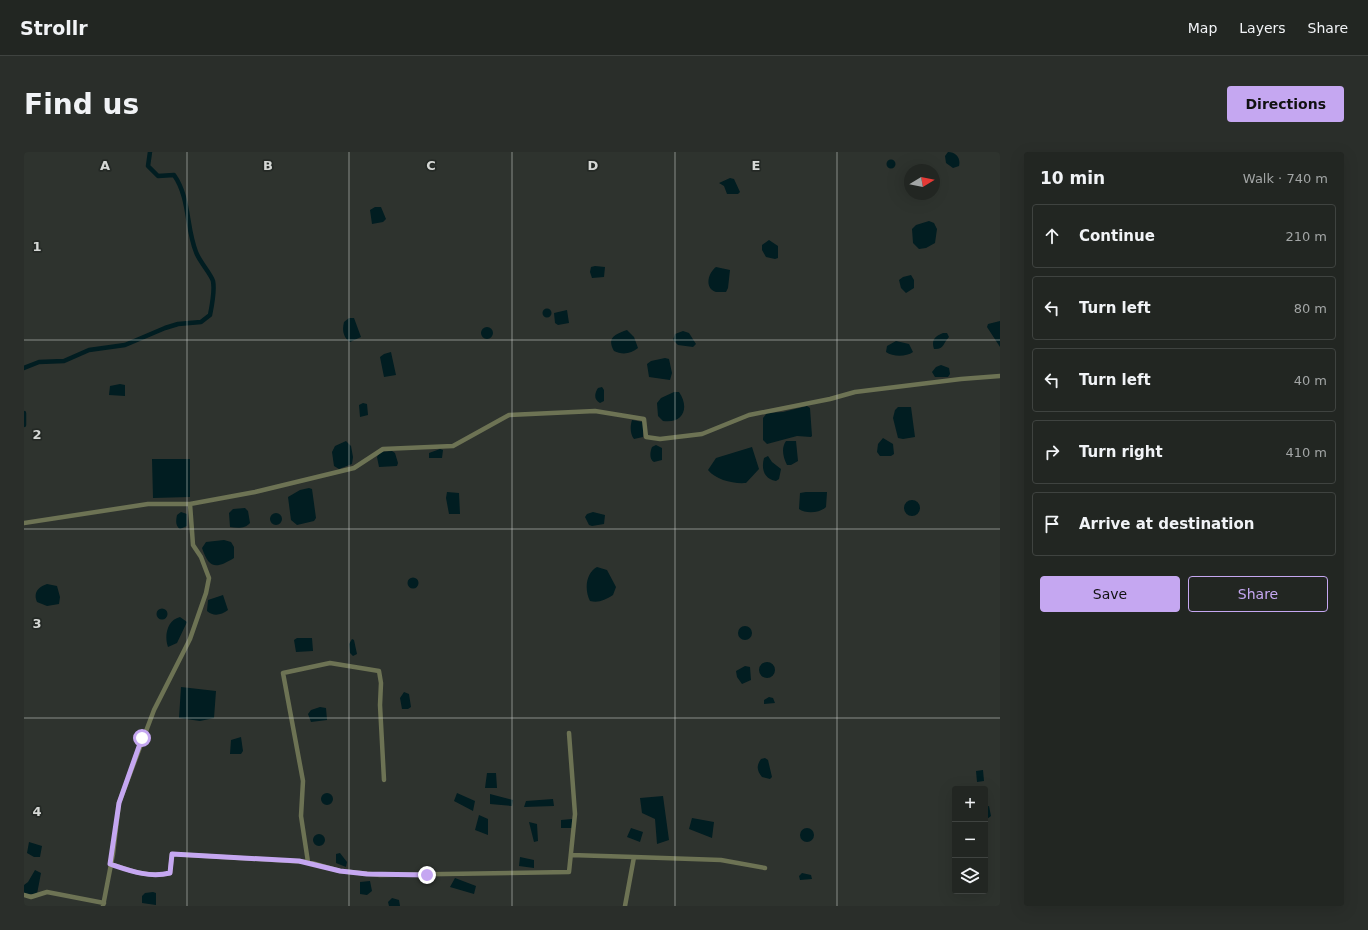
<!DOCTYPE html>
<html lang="en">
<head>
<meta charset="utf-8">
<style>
  :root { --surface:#222622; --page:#2a2e2a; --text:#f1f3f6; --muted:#a2a5a5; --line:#3f4340; --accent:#c5a7f1 }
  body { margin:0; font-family:"DejaVu Sans",sans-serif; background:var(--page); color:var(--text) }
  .controls { position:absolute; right:12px; bottom:12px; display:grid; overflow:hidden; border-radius:4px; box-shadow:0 4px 16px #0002 }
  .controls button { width:36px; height:36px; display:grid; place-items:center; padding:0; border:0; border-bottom:1px solid var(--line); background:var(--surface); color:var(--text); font:20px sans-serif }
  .compass { position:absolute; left:880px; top:12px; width:36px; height:36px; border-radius:50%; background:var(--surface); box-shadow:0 4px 16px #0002; rotate:80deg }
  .stop { position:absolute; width:12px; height:12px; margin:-9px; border:3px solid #c5a7f1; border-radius:50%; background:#fff }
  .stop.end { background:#c5a7f1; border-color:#fff; box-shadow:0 1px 4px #0008 }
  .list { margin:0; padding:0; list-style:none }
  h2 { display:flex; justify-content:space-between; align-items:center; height:52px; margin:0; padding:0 16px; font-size:17px }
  h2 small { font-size:13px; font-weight:400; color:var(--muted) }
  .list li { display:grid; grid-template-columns:26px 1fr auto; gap:12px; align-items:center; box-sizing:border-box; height:64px; margin:0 8px 8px; padding:0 8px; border:1px solid var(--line); border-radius:4px }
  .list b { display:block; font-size:15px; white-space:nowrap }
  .list em { font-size:13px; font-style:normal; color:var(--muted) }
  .actions { display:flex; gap:8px; padding:12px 16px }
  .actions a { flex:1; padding:9px 0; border:1px solid var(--accent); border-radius:4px; text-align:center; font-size:14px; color:var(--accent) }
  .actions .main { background:var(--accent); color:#111 }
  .icon { flex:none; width:22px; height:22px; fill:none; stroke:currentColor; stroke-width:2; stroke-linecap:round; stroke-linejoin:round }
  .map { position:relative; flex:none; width:976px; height:754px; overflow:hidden; border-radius:4px }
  header { display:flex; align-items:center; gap:24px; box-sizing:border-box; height:56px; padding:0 20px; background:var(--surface); border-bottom:1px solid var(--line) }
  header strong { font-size:19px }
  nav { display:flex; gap:22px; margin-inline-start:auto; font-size:14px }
  .intro { display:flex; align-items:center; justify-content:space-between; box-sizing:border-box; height:96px; padding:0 24px }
  h1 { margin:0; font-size:28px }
  .button { padding:10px 18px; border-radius:4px; background:var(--accent); color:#111; font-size:14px; font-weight:700 }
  main { display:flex; gap:24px; padding:0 24px }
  aside { flex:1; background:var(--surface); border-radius:4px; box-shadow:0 4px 16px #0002 }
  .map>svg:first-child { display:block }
  .water { fill:#011d21 }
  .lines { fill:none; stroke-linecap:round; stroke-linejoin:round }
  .canal { stroke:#011d21; stroke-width:4.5 }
  .minor { stroke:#6d7354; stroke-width:4.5 }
  .route { stroke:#c5a7f1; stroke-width:5 }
  .grid { fill:none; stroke:#d5d8d5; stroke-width:1; stroke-opacity:0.55 }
  .grid-label { font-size:13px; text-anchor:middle; font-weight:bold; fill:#d5d8d5; stroke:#242925; stroke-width:3.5; stroke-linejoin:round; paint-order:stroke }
</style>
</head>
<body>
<header>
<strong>Strollr</strong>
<nav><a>Map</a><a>Layers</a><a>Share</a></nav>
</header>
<div class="intro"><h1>Find us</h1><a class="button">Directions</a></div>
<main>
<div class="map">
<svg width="976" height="754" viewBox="0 0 976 754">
  <rect width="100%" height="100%" fill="#2e332e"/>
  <path class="water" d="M924,0C932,0 937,6 935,14L929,16L922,11L921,4Z
    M862.5 12a4.5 4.5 0 1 1 9 0a4.5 4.5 0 1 1-9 0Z
    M706,26L710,27L716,40L714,42H703L700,34L695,31Z
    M351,55H357L362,67L359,70L348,72L346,58Z
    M905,69L910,71L913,77L911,91L902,96L895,97L889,91L888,77L892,73Z
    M745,88L754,94V106L751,107L742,105L738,98V93Z
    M571,114L581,115L580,125L568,126L566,120L567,115Z
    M692,115L706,118L704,136L702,140H692C680,136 684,121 692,115Z
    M887,123L890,128V136L882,141L877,136L875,128L879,125Z
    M518.5 161a4.5 4.5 0 1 1 9 0a4.5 4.5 0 1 1-9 0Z
    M543,158L545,171L534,173L531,171L530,161Z
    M325,166H330L337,185L326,190C319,185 318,178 320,170Z
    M976,169V195L963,175L964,172Z
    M457 181a6 6 0 1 1 12 0a6 6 0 1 1-12 0Z
    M603,178L610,185L614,196C607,202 598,203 590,199C582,185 592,182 603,178Z
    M659,179L665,181L672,192L669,195L654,193L649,188L651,182Z
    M919,181H923L925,185C919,191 920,198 910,197C907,188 911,184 919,181Z
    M872,189L885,192L889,200C882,205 869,205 862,200L863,194Z
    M367,200L372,223L360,225L356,205L360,202Z
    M641,206L645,207L648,221L646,228L625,225L623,212L627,209Z
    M917,213L925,216L926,222L924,225H911L908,220L912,215Z
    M96,232L101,233V244L85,243L86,234Z
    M578,235L580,238V249L576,251C570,248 570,242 574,236Z
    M650,240H655C666,256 659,272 639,269L634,264L633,251L637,246Z
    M339,251L343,252L344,263L336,265L335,253Z
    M783,254L786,256L788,284L787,285L773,284L743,292L739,288V266L743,261L759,260Z
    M874,255H887L891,285L879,287L874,286L869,266L871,258Z
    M608,268L619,270V285L610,287C606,282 606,274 608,268Z
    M859,286L869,292L870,302L867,304H856L853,300L854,292Z
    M322,289L327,294L329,305L328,312L315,317L310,314L308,300L311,294Z
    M762,289H772L774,309L767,313H763C759,305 757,296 762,289Z
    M632,293L638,296V308L630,310C625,307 626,300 628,295Z
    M728,295L735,317L722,331C709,332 692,328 684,318L692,306Z
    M416,297L419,298L418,306H405V301Z
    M368,299L371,301L374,311L373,314L355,315L353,305L356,300Z
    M744,304L748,310L757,317L755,327L752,329C740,327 737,317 740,306Z
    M128,307H166V345L129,346Z
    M285,336L288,337L292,366L290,369L273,373L267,368L264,345L276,338Z
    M423,340L435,341L436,362H425L422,346Z
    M782,340H803L802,355C796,361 782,362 775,357L776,341Z
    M880 356a8 8 0 1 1 16 0a8 8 0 1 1-16 0Z
    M221,356L224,359L226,371C221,377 213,376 206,375L205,361L209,357Z
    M157,360L163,362V374L156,377C151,374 152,368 153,363Z
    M569,360L581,363L580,372L568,374L565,373L561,365L563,362Z
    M246 367a6 6 0 1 1 12 0a6 6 0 1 1-12 0Z
    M200,388L207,390L210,395V406C192,417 185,417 178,396L182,390Z
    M573,415L583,418L592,435L589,443C581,448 575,451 566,449C560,437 562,421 573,415Z
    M383.5 431a5.5 5.5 0 1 1 11 0a5.5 5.5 0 1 1-11 0Z
    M23,432L33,434L36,445L35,452L23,454L13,450C9,441 14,435 23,432Z
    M199,443L204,458C197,463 190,465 183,459L184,448Z
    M132.5 462a5.5 5.5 0 1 1 11 0a5.5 5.5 0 1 1-11 0Z
    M156,465L163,470L153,491L144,495C140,484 143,468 156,465Z
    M714 481a7 7 0 1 1 14 0a7 7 0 1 1-14 0Z
    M273,486H288L289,499L272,500L270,488Z
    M328,487L330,488L333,502L329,504L326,501L325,492Z
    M735 518a8 8 0 1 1 16 0a8 8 0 1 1-16 0Z
    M721,514L726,515L727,528L718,532L713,525L712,519Z
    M157,535L192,539L190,566L176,569L155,566Z
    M380,540L385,542L387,555L384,557H378L376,546Z
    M745,545L749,546L751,551L740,552V548Z
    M296,555L302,556L303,568L287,570L284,562L287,558Z
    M217,585L219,599L217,602H206L207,588Z
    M741,606L744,608L748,625L746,627L738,625C733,619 732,614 737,607Z
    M959,618L960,629L953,630L952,619Z
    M463,621H472L473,636H461Z
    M433,641L451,649L449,659L430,649Z
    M297 647a6 6 0 1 1 12 0a6 6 0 1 1-12 0Z
    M466,642L489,648L488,654L466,652Z
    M639,644L645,688L633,692L631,667L618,661L616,646Z
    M529,647L530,654L500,655L502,649Z
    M965,654L967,664L963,667L961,666V655Z
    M455,663L464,667V683L451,678Z
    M668,666L690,670L688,686L665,677Z
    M548,667V676H537V668Z
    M505,670L513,672L514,689L510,690Z
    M607,676L619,680L616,690L603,685Z
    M776 683a7 7 0 1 1 14 0a7 7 0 1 1-14 0Z
    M289 688a6 6 0 1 1 12 0a6 6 0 1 1-12 0Z
    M5,690L18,694L16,705H10L3,701Z
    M316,701L323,710L322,715L312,711V702Z
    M496,705L510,708V716L495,714Z
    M11,718L17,721L13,742H0V733L4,730Z
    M778,721L787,723L788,727L776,728L775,724Z
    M431,726L452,734L450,742L426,735Z
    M346,729L348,739L343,743L336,742V730Z
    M129,740L132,741V753L118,751V744L121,741Z
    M368,746L375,748L376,754H365L364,750Z"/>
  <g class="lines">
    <path class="canal" d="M0,216L15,210L40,209L65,198L101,193L141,176L154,172L177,170L186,163C188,153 191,139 189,129C187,122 175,109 172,100C162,75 166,46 150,23L134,24L124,14L126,0
      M0,261V273"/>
    <path class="minor" d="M0,371L124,352H166L231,340L330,316L359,297L429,294L485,263L571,259L620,267L622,285L636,287L678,282L725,263L806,247L831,240L937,227L976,224
      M547,703L610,705L601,754
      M610,705L697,708L741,716
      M284,710L277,664L279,629L259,521L306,511L355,519L357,531L356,553L360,628
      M87,712C107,719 125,726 146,721L148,702L284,710L316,719L356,723L545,720L551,662L545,581
      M0,743L7,745L23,740L80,751
      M79,754L89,702L95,651L130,558L166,487L182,441L185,426L177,405L169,393L166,352"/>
  </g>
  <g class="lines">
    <path class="route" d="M118,586L95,651L86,712C107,719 125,726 146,721L148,702L275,709L316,719L343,722L403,723"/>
  </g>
  <path class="grid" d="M163,0V754M325,0V754M488,0V754M651,0V754M813,0V754M0,188H976M0,377H976M0,566H976"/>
  <g class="grid-label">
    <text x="81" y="18">A</text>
    <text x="244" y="18">B</text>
    <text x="407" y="18">C</text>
    <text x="569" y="18">D</text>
    <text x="732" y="18">E</text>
    <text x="13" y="99">1</text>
    <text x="13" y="287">2</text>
    <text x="13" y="476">3</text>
    <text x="13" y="664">4</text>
  </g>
</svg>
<div class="controls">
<button>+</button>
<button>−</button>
<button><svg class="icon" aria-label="layers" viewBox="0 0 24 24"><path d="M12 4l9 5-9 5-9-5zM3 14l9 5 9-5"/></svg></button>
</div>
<svg class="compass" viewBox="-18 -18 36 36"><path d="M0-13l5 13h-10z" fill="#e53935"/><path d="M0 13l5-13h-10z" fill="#a2a5a5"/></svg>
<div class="stop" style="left:118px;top:586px"></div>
<div class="stop end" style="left:403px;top:723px"></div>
</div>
<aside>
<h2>10 min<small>Walk · 740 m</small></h2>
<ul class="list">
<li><svg class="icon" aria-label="ahead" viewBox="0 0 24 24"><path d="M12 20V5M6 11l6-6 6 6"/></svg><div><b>Continue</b></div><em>210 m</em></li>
<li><svg class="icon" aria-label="left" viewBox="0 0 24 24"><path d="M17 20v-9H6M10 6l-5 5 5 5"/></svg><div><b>Turn left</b></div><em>80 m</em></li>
<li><svg class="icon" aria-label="left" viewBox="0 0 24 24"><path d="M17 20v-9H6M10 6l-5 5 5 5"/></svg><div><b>Turn left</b></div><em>40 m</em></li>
<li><svg class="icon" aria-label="right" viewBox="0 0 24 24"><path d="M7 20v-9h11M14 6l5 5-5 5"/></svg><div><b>Turn right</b></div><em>410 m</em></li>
<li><svg class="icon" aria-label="arrive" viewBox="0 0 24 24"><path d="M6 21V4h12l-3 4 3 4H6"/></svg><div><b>Arrive at destination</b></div></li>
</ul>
<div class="actions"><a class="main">Save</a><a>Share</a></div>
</aside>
</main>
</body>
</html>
